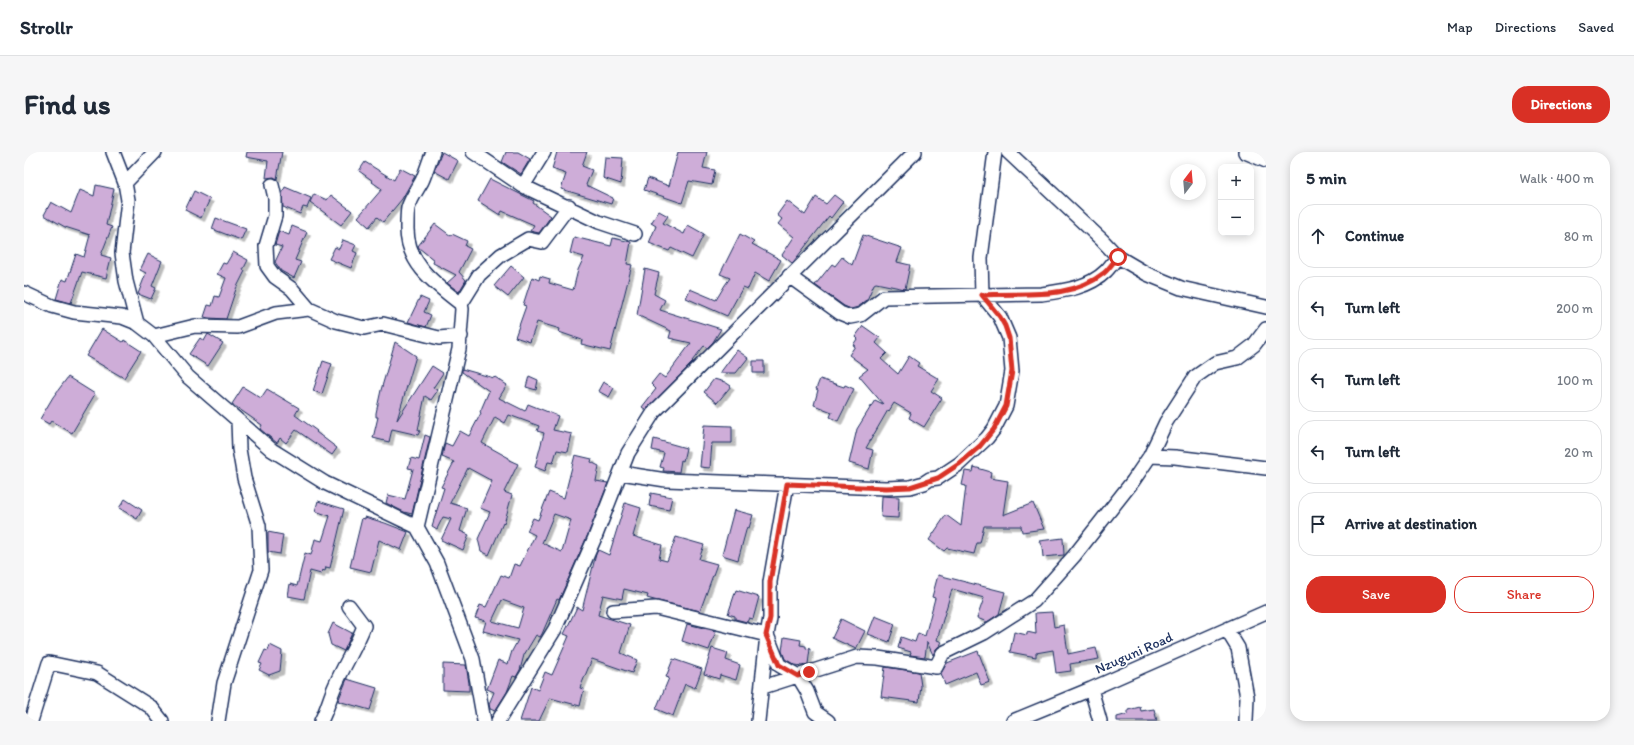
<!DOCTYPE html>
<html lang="en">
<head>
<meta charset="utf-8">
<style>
  :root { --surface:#fff; --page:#f6f6f7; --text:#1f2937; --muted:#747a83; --line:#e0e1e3; --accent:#d93025 }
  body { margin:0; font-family:Itim,sans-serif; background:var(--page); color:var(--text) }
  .controls { position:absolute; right:12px; top:12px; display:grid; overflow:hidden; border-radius:8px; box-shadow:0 2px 10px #0003 }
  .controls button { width:36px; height:36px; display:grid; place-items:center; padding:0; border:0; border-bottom:1px solid var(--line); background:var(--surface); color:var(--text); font:20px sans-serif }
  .compass { position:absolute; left:1146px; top:12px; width:36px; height:36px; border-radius:50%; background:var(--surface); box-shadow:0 2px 10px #0003; rotate:16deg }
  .stop { position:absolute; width:12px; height:12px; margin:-9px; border:3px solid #d93025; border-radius:50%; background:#fff }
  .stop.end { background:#d93025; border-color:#fff; box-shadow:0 1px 4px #0008 }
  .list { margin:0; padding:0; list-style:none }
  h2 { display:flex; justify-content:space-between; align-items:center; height:52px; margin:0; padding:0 16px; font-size:17px }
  h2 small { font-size:13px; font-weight:400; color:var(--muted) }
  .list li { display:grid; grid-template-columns:26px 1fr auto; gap:12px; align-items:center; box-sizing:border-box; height:64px; margin:0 8px 8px; padding:0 8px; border:1px solid var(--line); border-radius:16px }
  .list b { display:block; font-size:15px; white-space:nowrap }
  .list em { font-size:13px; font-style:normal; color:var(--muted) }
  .actions { display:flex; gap:8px; padding:12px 16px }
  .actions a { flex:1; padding:9px 0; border:1px solid var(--accent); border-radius:16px; text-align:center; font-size:14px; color:var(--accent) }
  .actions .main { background:var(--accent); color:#fff }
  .icon { flex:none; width:22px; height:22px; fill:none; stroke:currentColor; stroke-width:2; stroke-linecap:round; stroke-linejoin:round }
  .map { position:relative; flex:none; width:1242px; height:569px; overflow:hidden; border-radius:16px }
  header { display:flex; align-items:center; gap:24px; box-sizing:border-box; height:56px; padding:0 20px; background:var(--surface); border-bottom:1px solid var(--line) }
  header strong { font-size:19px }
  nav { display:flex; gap:22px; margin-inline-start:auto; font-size:14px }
  .intro { display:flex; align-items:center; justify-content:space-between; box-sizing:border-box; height:96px; padding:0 24px }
  h1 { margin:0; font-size:28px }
  .button { padding:10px 18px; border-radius:16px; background:var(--accent); color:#fff; font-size:14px; font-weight:700 }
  main { display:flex; gap:24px; padding:0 24px }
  aside { flex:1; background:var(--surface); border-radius:16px; box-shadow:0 2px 10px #0003 }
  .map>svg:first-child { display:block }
  .building { fill:#ceadd8; stroke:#1b2f5e; fill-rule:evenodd; filter:url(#shadow) }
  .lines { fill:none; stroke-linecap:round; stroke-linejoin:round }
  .street-casing { stroke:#1b2f5e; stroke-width:16 }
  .street { stroke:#fff; stroke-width:13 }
  .route { stroke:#d93025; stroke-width:5 }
  .labels { text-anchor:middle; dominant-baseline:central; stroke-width:3; stroke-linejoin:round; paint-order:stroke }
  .street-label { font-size:14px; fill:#1b2f5e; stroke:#fff }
</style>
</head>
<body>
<header>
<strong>Strollr</strong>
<nav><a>Map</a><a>Directions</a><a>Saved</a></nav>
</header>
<div class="intro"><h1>Find us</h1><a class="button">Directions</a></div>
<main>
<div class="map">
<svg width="1242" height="569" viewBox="0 0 1242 569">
  <defs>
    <filter id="shadow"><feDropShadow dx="3.5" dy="3.5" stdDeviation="0" flood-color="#0004"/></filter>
  </defs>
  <rect width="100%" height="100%" fill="#fff"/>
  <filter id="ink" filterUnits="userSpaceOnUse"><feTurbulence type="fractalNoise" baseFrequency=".025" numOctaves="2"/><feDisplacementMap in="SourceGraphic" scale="8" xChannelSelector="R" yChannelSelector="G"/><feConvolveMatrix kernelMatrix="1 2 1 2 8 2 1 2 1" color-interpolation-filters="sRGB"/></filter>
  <g filter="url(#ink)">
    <path class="building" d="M223,0H258L253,27L250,25L242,26L244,9L222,5Z
      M418,0L434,9L425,27L410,19Z
      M482,0H494L506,7L497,22L478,10Z
      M533,0H563L558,14L568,18L562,33L589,46L587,52L537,37L542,22L528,17Z
      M654,0H683L679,16L691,18L688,33L665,29L658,51L620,38L624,26L645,34Z
      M581,5L599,6L597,32L579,26Z
      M341,10L370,28L376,16L391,24L378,47L359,70L353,65L345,75L334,65L358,37L348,30L349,29L335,19Z
      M466,27L510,49L509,51L527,64L515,81L506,79L510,73L478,59L476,63L454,49Z
      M72,33L90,37L82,73L88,75L77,103L87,106L82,126L58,120L47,151L32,147L38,127L43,129L52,102L60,105L66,83L41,75L20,63L27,50L47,61L56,38L70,44Z
      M261,35L287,46L283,56L279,55L276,62L259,55L258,42Z
      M170,39L186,47L177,66L161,58Z
      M290,42L303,48L307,43L328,59L317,73L286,50Z
      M810,43L819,50L807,66L805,64L770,109L768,111L758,103L770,85L754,72L758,67L753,63L763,49L781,63L792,45L802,52Z
      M635,59L644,64L639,71L660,82L664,73L680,82L668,106L647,96L645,99L625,91L632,74L627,71Z
      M192,66L222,77L217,88L188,77Z
      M411,72L427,84L428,82L443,89L441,94L447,97L435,120L442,128L435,140L423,131L432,123L409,111L410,108L395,96L394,94Z
      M268,74L283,80L271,108L277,110L270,126L257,119L251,110L258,95L251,93L255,79L265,83Z
      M716,82L730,90L728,92L757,108L745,129L731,121L724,137L719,135L703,164L662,146L666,137L692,148L701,133L706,126L696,122Z
      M839,83L878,96L873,110L886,113L881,137L852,131L850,132L843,148L834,155L827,157L820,154L791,133L808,112L811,114L818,105L828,113Z
      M550,85L587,94L589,86L607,90L603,112L608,113L586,199L557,192L558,188L535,180L536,177L513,170L506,190L491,185L502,154L499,153L508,125L515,128L516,124L526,127L525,131L549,138L554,118L560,105L546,101Z
      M319,88L332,93L329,99L333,101L327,116L305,107L311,95L315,97Z
      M209,100L224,108L219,118L221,119L212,137L202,167L185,166L180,165L184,153L188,154L191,144L195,145L202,126L193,122L199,111L202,112Z
      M124,102L138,109L128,134L132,136L127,147L114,142L122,121L116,118Z
      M487,114L500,125L484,145L470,134Z
      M621,117L635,121L630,142L641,148L636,158L697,177L689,190L683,196L680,194L668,209L669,210L622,258L618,255L632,237L627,232L635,222L641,226L667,191L645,186L647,179L613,163Z
      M396,145L405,149L400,160L407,163L402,175L384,170Z
      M839,174L856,186L852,191L863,201L857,207L874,222L885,204L895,211L893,214L915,227L907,239L918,246L900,275L885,266L887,261L870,251L865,259L864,258L842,296L849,298L845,317L825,311L833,277L851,248L859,252L835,224L844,217L825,203L831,194L829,193L833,187L831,185Z
      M78,177L99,190L100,188L117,199L100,226L62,204Z
      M184,182L199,191L184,214L165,202L176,186L180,189Z
      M371,190L392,204L373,268L408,214L419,221L409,236L414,238L407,248L401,244L394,278L396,279L394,283L368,277L365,290L349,286L354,265H352V261L357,238Z
      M713,198L724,206L712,221H696Z
      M299,209L308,212L298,242L289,239Z
      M729,209H740V221H729Z
      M438,217L470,226L471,225L483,233L475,246L501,259L504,252L534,264L529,278L548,282L544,300L533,298L529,311L524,310L521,319L511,315L520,281L513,279L515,274L485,263L481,271L471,265L458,291L485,306V308L494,312L480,340L488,343L480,372L479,371L465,403L457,399L454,387L466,360L456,356L468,329L444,316L426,351L443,356L436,379L445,383L439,398L417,388L427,367L419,365L413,377L408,374L420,336L417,335L430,310L418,305L421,291L428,294L436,279L445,284L457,261L456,260L465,239L438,220Z
      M505,224L514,228L512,238L502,235Z
      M44,225L71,242L48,281L27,269L25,272L16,267L29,245Z
      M690,227L701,230L707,234L693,251L680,240Z
      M796,227L820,235L821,233L830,237L814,269L806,265L808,260L790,253L794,238L792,237Z
      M579,230L590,236L585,245L574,239Z
      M219,235L237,246L243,237L275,256L271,263L293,279L292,280L313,296L308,303L272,278L262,291L256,286L253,291L236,277L238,273L208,252Z
      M680,273L708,274V291H688L686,316L676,315Z
      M401,283L406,285L388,362L380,360L362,351L364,343L381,347L389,317L384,316L387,306L395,308Z
      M630,287L662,296L659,309L657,308L655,320L639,319L640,316L636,315L640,301L628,298Z
      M551,303L568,307L567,310L575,314L572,329L584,331L565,380L535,448L533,447L518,482L516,485L512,483L500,503L496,518L492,525L489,524L483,540L471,559L466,557L465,552L470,540L463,537L474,508L484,512L488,499L494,488L459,479L462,469L451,466L456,453L462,455L477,423L485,426L490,412L496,414L511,383L503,379L509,366L514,368L525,340L540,346ZM530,362L547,368L538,400L518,391ZM478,448L500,456L494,476L468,469Z
      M950,315L967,320L966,326L984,329L979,363L1009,351L1020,377L998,380L997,374H960L956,391H953L950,402L923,396L920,399L905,388L922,363L937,374L942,334L938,333L941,319L949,320Z
      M627,341L648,345L645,358L625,354Z
      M858,344L875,345L874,366L857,365Z
      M101,347L118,358L113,367L95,356Z
      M294,349L320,357L306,416L302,415L301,419L298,418L297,422L286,419L280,447L264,444L266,432L273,434L281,401L287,403L291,387L298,389L306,364L291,359Z
      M601,351L617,356L609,384L638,393L635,407L643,409L652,385L680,393L675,407L693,412L676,459L630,448L623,446L624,443L600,437L598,447L579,443L574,463L606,473L597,501L613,508L608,521L568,507L556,536L560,537L556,554L526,546L515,569H496L507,535L514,538L521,520L528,523L545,484L540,482L553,455L558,458L572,402L574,398L585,403Z
      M710,358L729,363L725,376L723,375L714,408L698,403Z
      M341,365L361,371L384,380L377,398L355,388L347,420L326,415L338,366L341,367Z
      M244,380L259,383L256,402L244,400Z
      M1039,386L1040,403L1019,405L1018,395L1015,389Z
      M914,423L981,440L975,462L963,470L953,466L960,446L928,437L913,488L918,490L916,493L912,497L909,503L903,490L901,505L886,503L887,500L874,496L877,485L891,490L894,481L901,484L911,446L908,445Z
      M712,438L735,445L729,467L725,466L723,470L711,467V464L704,462Z
      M1028,460L1030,475L1040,473L1044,502L1072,496L1075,507L1046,512L1047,519L1032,521L1029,498L1012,501V505L986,500L990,480L1003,483V480L1012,482L1011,461Z
      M851,464L871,472L865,490L844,482Z
      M817,467L841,479L832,497L808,486Z
      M309,471L328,481L320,499L307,493L304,482Z
      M663,472L692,479L685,498L658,489Z
      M760,485L777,488L776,493L782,494V496L786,497L784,512L778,514L771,513L761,507L758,499Z
      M246,493L258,499L256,519L245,523L235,518L238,512L235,511L241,498L244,499Z
      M688,496L704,501L702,508L716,513L712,528L696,523L695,527L680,522Z
      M954,499L966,530L957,533L952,520L921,533L917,521L923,511Z
      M649,507L678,517L671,536L661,532L649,564L632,557L645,526L642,525Z
      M419,512L442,513L445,531V539L419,538Z
      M861,515L895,520L897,534L895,550L857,545Z
      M323,527L353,536L346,558L314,549Z
      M1116,555L1117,559L1130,557L1133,569H1093V565L1104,562V558Z"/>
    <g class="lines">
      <defs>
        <path id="street" d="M89,0L101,31L104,48L98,101L102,129L113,171
          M409,0C405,9 402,20 398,29C393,38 387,46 384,56C383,62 383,69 383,75C382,111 410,131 437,152
          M449,0L499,34L575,70L611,82
          M984,0L1078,88L1094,105L1123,122L1157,136L1242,155
          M1221,0L1242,9
          M101,31L131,0
          M248,33L251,46V64L242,94L243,114L251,125L268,137L285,157L312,169L340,176L359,172L415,186L437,184
          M499,34L520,0
          M765,124L816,161L826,165L837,163L860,145L1017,142C1039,139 1065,136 1082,119C1086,115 1090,109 1094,105
          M0,141L28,154L50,160L98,165L113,171L130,184L164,225L248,298L301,331L393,375L413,411L449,507L460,569
          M130,184L171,174L214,175L252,161L285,157
          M1126,304L1151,305L1242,316
          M597,321L642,328L862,336L886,335L900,331L906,327L914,326L935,312L963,286L970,277L982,254L988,219L985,186L976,165L958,143L957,106L971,0
          M393,375L435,197L438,157L437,152L455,123L477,103L504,87L518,90L545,54
          M589,459L632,456L743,483L755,513L774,524L783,539L791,560L804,569
          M1203,478L1214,496L1223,545L1222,569
          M739,535L833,505L854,506L912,515L919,501L960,481L1010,449L1050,404L1109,329L1126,304L1142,270L1171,225L1191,211L1213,206L1230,193L1242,177
          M1067,537L1076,569
          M7,569L25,511L73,521L127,555L138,569
          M194,569L200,531L237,418L235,374L220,326L215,297L214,269
          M297,569C303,558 306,545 311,534C320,513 332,495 340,474L325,454
          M474,569L531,477L572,383L604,301L630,260L891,0
          M734,569L743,483L746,466V430L763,332
          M989,569L1067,537L1242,460"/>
      </defs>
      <use href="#street" class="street-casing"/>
      <use href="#street" class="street"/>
    </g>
  </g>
  <g class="lines" filter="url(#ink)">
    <path class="route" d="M785,520L774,524L755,513L742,483L746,466V430L763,332L862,336L886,335L914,326L935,312L956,294L970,277L982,254L988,219L985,186L981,174L976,165L958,143C999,140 1045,149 1080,121C1085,117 1089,110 1094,105"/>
  </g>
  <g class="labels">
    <g class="street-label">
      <text transform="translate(1110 501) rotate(-24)">Nzuguni Road</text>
    </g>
  </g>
</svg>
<div class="controls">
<button>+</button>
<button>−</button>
</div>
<svg class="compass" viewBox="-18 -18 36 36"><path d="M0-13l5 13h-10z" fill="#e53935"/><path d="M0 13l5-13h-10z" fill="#747a83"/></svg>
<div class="stop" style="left:1094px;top:105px"></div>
<div class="stop end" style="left:785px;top:520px"></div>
</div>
<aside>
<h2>5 min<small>Walk · 400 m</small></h2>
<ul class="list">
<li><svg class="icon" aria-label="ahead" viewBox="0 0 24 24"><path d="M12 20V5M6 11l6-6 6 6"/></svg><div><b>Continue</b></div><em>80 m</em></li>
<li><svg class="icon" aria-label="left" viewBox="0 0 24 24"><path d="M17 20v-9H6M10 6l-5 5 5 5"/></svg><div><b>Turn left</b></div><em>200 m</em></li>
<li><svg class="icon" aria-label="left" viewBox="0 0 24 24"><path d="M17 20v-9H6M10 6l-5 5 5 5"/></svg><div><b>Turn left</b></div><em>100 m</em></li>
<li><svg class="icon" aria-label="left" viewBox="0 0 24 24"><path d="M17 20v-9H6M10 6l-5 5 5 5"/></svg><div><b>Turn left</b></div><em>20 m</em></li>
<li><svg class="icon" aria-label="arrive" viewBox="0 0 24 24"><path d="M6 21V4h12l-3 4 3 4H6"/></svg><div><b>Arrive at destination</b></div></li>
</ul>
<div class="actions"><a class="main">Save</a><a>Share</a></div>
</aside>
</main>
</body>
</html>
